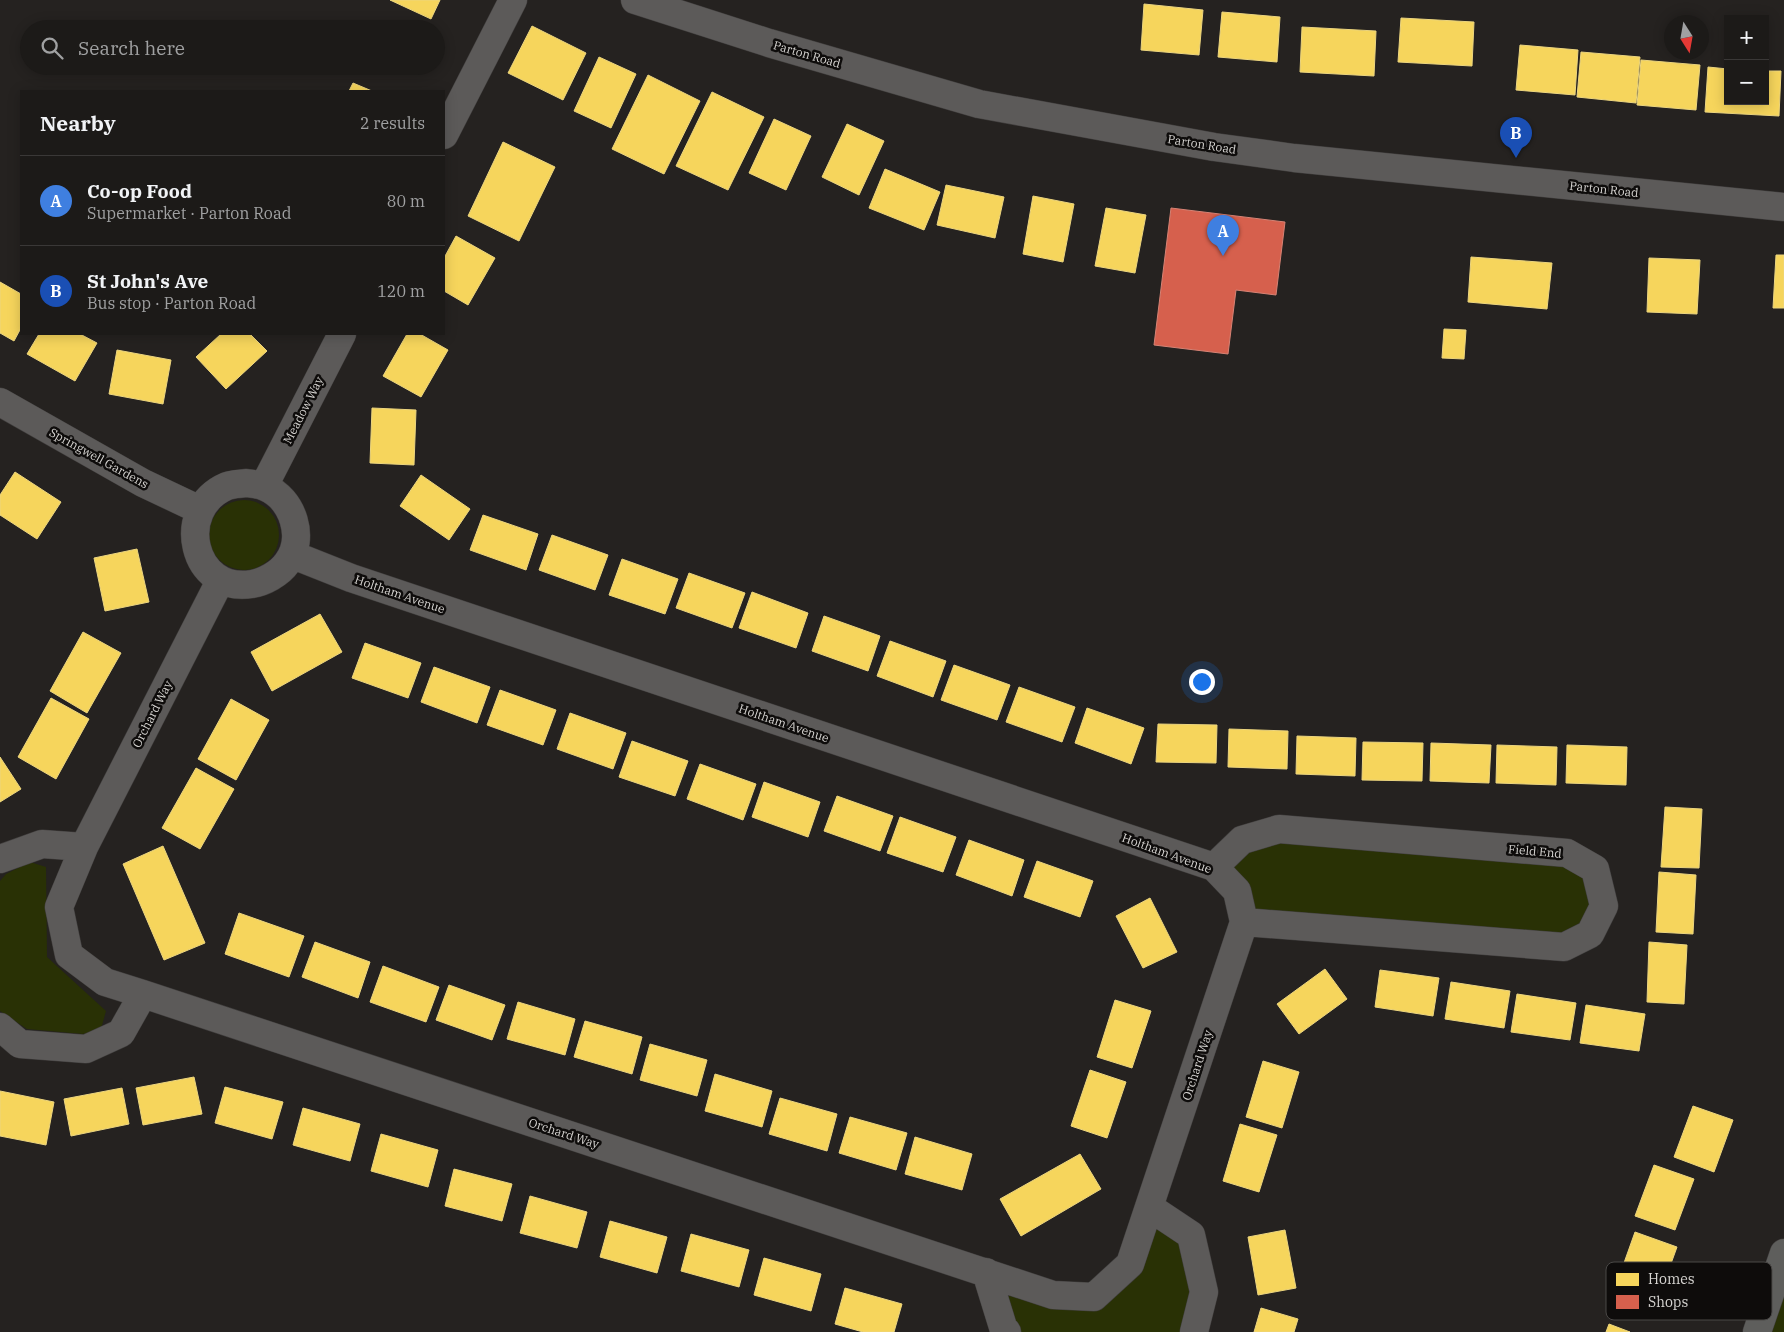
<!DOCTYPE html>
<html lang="en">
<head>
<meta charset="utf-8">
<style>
  :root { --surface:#1c1a18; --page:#252321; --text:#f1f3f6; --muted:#a0a1a2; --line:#3a3837; --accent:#db2777 }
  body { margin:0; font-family:"IBM Plex Serif",serif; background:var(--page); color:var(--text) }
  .controls { position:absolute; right:15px; top:15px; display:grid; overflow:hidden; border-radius:0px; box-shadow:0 2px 12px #0003 }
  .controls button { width:45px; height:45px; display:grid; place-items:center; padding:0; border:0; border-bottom:1px solid var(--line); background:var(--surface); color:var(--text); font:25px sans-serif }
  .compass { position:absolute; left:1664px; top:15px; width:45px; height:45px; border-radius:50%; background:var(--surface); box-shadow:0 2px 12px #0003; rotate:169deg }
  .you { position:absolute; left:1201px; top:681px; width:18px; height:18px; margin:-12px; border:4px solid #fff; border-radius:50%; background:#1a73e8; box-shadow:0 0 0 8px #1a73e833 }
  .badge { display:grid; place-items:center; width:32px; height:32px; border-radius:50%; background:var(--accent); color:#fff; font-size:16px; font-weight:700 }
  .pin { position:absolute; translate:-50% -41px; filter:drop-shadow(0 1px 2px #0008) }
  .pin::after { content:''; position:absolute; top:26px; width:18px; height:15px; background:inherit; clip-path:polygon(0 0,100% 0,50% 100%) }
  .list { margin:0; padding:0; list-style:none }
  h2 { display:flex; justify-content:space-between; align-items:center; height:65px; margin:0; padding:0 20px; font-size:21px }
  h2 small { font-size:16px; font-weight:400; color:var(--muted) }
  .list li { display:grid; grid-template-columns:32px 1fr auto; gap:15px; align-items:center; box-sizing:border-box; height:90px; padding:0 20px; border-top:1px solid var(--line) }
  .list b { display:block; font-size:19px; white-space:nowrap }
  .list p { margin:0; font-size:16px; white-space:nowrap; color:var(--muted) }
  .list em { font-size:16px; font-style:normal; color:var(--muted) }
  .icon { flex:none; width:28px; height:28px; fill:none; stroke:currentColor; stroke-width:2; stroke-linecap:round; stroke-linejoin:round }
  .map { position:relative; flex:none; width:1784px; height:1332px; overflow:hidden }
  .search { position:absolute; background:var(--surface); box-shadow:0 2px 12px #0003; left:20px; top:20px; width:425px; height:55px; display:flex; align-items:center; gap:12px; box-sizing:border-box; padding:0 18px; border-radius:28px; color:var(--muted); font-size:19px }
  .panel { position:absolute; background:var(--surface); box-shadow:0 2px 12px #0003; left:20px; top:90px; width:425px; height:245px; border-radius:0px }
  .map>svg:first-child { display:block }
  .green { fill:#293105 }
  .homes { fill:#f6d55c; stroke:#ecd57f }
  .shops { fill:#d6604d; stroke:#d68375 }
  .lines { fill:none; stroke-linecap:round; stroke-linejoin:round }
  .minor-casing { stroke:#403e3d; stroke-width:29 }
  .tertiary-casing { stroke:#403e3d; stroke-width:29 }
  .secondary-casing { stroke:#403e3d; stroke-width:29 }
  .minor { stroke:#5c5a59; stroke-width:28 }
  .tertiary { stroke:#5c5a59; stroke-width:28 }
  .secondary { stroke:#5e5e5c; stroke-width:28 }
  .labels { text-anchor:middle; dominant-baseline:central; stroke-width:5; stroke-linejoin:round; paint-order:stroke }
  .street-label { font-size:12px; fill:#d6d4d1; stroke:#0e0c0b }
  .key { fill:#0e0c0b; stroke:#4a4846; stroke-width:1 }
  .key-label { font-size:14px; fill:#d6d4d1 }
</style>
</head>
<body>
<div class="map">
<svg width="1784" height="1332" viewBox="0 0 1784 1332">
  <rect width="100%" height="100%" fill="#252220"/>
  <path class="green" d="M209 535a35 35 0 1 1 70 0a35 35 0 1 1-70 0Z
    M1242,840L1567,853L1604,906L1564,947L1244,922L1214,867Z
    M30,862L46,867L47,957L106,1011L101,1029L83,1034L27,1029L0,1011V881L6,874Z
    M1149,1207L1191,1235L1194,1332H1007L986,1272L1093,1297Z
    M1784,1253V1332H1757Z"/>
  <path class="homes" d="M390,0H440L431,19Z
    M1144,4L1203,10L1199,55L1141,50Z
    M1222,12L1280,17L1277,62L1218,57Z
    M1401,18L1474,22L1472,66L1398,62Z
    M532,26L586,53L563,100L508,73Z
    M1302,27L1376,31L1374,76L1300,72Z
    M1520,45L1578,50L1575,95L1516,90Z
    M1581,52L1640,57L1636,103L1577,97Z
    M599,57L636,74L611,128L574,111Z
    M1641,60L1700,65L1696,110L1637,105Z
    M1708,67L1728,69V101H1765V71H1781L1779,116L1705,112Z
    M648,75L700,101L664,174L612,149Z
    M353,83L372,91H349Z
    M712,92L764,117L728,190L676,166Z
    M774,119L811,136L786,190L749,173Z
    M847,124L884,141L859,195L822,177Z
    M503,142L555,167L519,241L468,216Z
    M885,169L940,192L924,230L869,208Z
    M946,185L1004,197L995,238L937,225Z
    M1033,196L1074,204L1063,262L1023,254Z
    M1106,208L1146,215L1135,273L1095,266Z
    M456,236L495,258L468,305L444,291V258Z
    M1776,255H1784V308H1773Z
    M1471,257L1552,263L1547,309L1468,302Z
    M1649,258L1700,260L1697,314L1647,312Z
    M0,282L21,294V328L14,341L0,333Z
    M1444,329L1466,330L1464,359L1442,358Z
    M39,334H80L97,343L75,381L27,354Z
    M221,334H250L267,351L226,389L196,357Z
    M407,334H420L448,350L421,397L383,376Z
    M117,350L171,360L163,404L109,394Z
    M372,408L416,410L414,465L370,463Z
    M15,472L61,502L37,539L0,515V495Z
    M421,475L470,509L449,540L400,506Z
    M483,515L538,534L526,570L470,550Z
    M552,535L608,555L595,590L539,570Z
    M137,549L149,602L105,611L94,558Z
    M622,559L678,579L665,614L609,595Z
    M689,573L745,593L732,628L676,608Z
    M752,592L808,613L796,648L739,628Z
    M320,614L342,652L272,691L251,652Z
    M824,616L880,636L868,671L812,651Z
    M83,632L121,653L87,713L50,691Z
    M890,641L946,661L933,697L877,676Z
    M365,643L421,663L408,698L352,678Z
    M954,665L1010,685L997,720L941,700Z
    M434,667L490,687L477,723L421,702Z
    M1019,687L1075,707L1062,742L1006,722Z
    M500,690L556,710L543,745L487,725Z
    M51,698L89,719L56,779L18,757Z
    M231,699L269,720L236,780L198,759Z
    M1087,708L1144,728L1131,764L1075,743Z
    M570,713L626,733L613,769L557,749Z
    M1158,724L1217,725L1216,763L1156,762Z
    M1229,729L1288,731L1287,769L1228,767Z
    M1297,736L1356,738L1355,776L1296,774Z
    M632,741L688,761L675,796L619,777Z
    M1363,742L1423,743L1422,781L1362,780Z
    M1431,743L1491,745L1489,783L1430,781Z
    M1497,745L1557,747L1556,785L1496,783Z
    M1567,745L1627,747L1626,785L1566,783Z
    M0,757L21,789L0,802Z
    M700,764L756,784L743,820L687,799Z
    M196,768L234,789L200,849L162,828Z
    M764,782L820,802L808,837L752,817Z
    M837,796L893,816L880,851L824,831Z
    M1665,807L1702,809L1699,868L1661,867Z
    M900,817L956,837L943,872L887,853Z
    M969,840L1024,860L1012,896L956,875Z
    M163,846L205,943L164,960L123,864Z
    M1037,861L1093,881L1080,917L1024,897Z
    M1659,872L1696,875L1693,934L1656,932Z
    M1150,898L1177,952L1143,968L1116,916Z
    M239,913L304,936L289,977L225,954Z
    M315,942L370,962L358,998L302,977Z
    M1649,942L1687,945L1684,1004L1647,1002Z
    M383,966L439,987L426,1022L370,1002Z
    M1325,969L1347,999L1299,1034L1277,1004Z
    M1380,970L1439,978L1433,1016L1375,1007Z
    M1451,982L1510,991L1504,1028L1445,1019Z
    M449,985L505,1005L492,1040L436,1020Z
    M1517,994L1576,1003L1570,1040L1511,1032Z
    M1115,1000L1151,1011L1132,1068L1097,1057Z
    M518,1002L575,1019L565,1055L507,1039Z
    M1586,1005L1645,1014L1639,1051L1580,1043Z
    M585,1021L642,1037L632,1074L574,1057Z
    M650,1044L707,1060L697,1096L640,1080Z
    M1263,1061L1299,1072L1282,1128L1246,1117Z
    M1090,1070L1126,1082L1107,1138L1071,1126Z
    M715,1074L772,1091L762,1127L705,1111Z
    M194,1077L202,1114L143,1125L136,1088Z
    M225,1087L283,1102L272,1139L215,1123Z
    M122,1088L129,1124L71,1136L64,1099Z
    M0,1091L54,1102L46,1145L0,1136Z
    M780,1098L837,1114L827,1151L769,1134Z
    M1693,1106L1733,1120L1714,1172L1674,1157Z
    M303,1108L360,1124L350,1161L293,1145Z
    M850,1117L907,1133L896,1170L839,1153Z
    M1240,1124L1277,1135L1259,1192L1223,1181Z
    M381,1134L438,1150L428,1187L371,1171Z
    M915,1137L972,1154L962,1190L905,1174Z
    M1080,1154L1101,1189L1021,1236L1000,1199Z
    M1654,1165L1694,1179L1675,1230L1635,1216Z
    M454,1169L512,1184L502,1221L445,1206Z
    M530,1196L587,1212L577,1248L520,1233Z
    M610,1221L667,1237L657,1273L600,1257Z
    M1285,1230L1296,1288L1258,1295L1248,1237Z
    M1635,1232L1677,1247L1651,1319L1609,1305Z
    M691,1234L749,1250L739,1287L681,1271Z
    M764,1258L821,1274L811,1311L754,1295Z
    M845,1288L902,1304L894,1332H863L835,1324Z
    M1261,1308L1298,1319L1294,1332H1254Z
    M1609,1324L1630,1332H1606Z"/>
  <path class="shops" d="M1171,208L1285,222L1276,295L1236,290L1228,354L1154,345Z"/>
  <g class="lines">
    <defs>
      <path id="minor" d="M444,135L513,0
        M0,402L143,483L200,510
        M246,483C252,484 259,484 265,487C293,499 306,538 287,563C279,574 264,582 252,584C192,594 173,509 227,486C233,484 240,484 246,483Z
        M264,486L342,334
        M293,555L351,578L1214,867L1237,891L1244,922
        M220,581L84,847L59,907L69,955L105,982L143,994L1053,1295L1094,1297L1130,1264L1244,922
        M0,859L42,844L84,847
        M1214,867L1242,840L1279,829L1567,853L1595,869L1604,906L1590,934L1564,947L1244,922
        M0,1027L20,1044L86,1049L121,1033L143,994
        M1149,1207L1191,1235L1204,1292L1194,1332
        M986,1272L1003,1327L1007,1332"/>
      <path id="tertiary" d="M635,0L769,43L979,104L1214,147L1294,158L1784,207"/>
      <path id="secondary" d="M1757,1332L1784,1253"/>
    </defs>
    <use href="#minor" class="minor-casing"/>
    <use href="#tertiary" class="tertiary-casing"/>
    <use href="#secondary" class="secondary-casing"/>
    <use href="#minor" class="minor"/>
    <use href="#tertiary" class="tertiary"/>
    <use href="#secondary" class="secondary"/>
  </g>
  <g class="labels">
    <g class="street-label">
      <text transform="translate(807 54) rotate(16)">Parton Road</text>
      <text transform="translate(1202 144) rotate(9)">Parton Road</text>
      <text transform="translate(1604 189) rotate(6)">Parton Road</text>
      <text transform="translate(303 410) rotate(-63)">Meadow Way</text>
      <text transform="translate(99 458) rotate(29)">Springwell Gardens</text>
      <text transform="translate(400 594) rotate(19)">Holtham Avenue</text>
      <text transform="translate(152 714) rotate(-63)">Orchard Way</text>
      <text transform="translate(784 723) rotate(19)">Holtham Avenue</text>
      <text transform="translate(1535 851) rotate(5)">Field End</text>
      <text transform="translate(1167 853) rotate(20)">Holtham Avenue</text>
      <text transform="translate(1197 1065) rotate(-72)">Orchard Way</text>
      <text transform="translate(564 1133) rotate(18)">Orchard Way</text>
    </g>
  </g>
  <rect x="1606" y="1262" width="166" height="58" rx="8" class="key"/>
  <rect x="1616" y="1273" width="23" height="13" fill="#f6d55c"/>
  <rect x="1616" y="1295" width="23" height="14" fill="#d6604d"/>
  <g class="key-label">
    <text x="1648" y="1284">Homes</text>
    <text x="1648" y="1307">Shops</text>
  </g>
</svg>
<div class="controls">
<button>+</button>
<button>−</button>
</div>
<svg class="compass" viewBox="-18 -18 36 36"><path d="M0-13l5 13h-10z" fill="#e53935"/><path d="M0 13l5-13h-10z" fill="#a0a1a2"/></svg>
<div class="you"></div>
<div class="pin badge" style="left:1223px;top:256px;background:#3f7fe0">A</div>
<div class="pin badge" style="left:1516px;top:158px;background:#1a4fb4">B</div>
<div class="search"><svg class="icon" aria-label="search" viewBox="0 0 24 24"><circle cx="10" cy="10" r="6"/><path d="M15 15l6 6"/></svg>Search here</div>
<section class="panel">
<h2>Nearby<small>2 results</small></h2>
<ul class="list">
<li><span class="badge" style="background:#3f7fe0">A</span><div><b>Co-op Food</b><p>Supermarket · Parton Road</p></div><em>80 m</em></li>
<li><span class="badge" style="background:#1a4fb4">B</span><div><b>St John's Ave</b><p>Bus stop · Parton Road</p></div><em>120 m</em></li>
</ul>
</section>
</div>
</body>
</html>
